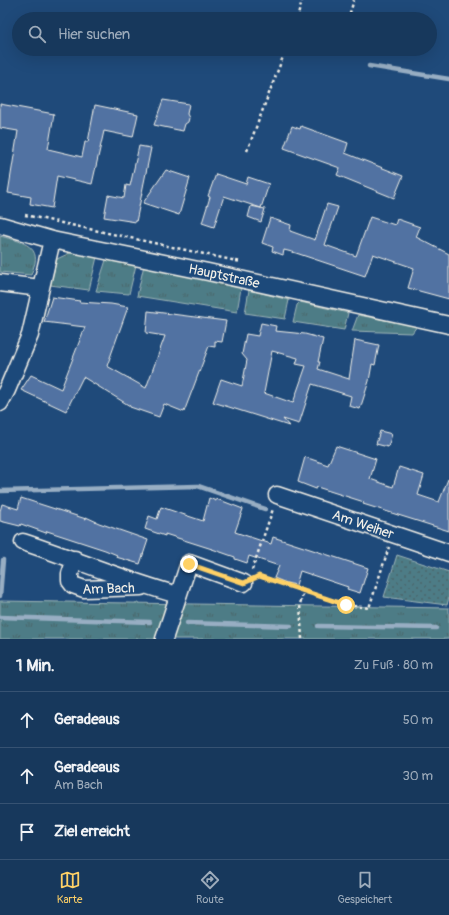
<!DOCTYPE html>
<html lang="de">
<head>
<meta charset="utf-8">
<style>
  :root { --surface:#17385c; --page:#203f62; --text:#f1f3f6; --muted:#9eacbb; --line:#365272; --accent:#ffd166 }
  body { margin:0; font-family:Pangolin,sans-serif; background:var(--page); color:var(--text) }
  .stop { position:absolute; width:12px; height:12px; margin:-9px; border:3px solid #ffd166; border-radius:50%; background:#fff }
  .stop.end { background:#ffd166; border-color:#fff; box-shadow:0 1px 4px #0008 }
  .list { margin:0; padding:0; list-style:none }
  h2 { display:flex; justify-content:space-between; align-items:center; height:52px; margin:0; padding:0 16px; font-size:17px }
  h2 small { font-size:13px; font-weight:400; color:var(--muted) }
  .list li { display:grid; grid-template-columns:26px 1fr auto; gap:12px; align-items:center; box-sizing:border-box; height:56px; padding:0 16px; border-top:1px solid var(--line) }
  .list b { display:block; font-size:15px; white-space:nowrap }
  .list p { margin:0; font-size:13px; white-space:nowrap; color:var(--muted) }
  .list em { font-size:13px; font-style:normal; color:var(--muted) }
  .icon { flex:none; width:22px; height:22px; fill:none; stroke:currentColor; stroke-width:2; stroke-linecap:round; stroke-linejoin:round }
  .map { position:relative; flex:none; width:449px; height:639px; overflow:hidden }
  .search { position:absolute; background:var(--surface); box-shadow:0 4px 16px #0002; left:12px; right:12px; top:12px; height:44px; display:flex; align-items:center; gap:10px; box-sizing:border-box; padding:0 14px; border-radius:22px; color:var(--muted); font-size:15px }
  .sheet { height:220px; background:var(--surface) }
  nav { display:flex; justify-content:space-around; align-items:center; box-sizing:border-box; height:56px; border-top:1px solid var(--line); background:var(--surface); font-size:11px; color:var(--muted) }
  nav a { display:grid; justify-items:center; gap:2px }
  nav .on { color:var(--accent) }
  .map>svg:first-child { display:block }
  .grass { fill:url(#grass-tufts); stroke:#a0b6b7 }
  .park { fill:url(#park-dots); stroke:#a0b6b7 }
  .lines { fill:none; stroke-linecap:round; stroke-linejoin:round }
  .stream { stroke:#98aec3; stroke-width:4.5 }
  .building { fill:#5172a2; stroke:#f4f1e8; fill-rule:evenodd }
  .minor-casing { stroke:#f4f1e8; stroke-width:19 }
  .path { stroke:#f4f1e8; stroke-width:2.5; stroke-dasharray:3 3; stroke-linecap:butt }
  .minor { stroke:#1f4a7a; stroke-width:16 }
  .route { stroke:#ffd166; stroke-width:5 }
  .labels { text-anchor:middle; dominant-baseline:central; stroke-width:3; stroke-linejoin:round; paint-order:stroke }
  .street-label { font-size:14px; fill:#f4f1e8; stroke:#1f4a7a }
</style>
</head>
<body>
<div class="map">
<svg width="449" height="639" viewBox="0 0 449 639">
  <defs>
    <pattern id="grass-tufts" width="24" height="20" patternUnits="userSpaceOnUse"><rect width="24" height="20" fill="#4d7c86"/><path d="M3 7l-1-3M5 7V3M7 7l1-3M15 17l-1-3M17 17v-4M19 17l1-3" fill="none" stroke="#4b6569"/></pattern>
    <pattern id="park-dots" width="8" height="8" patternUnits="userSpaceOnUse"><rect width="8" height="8" fill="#4d7c86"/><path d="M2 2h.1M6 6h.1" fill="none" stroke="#4b6569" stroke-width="1.8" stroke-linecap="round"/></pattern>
  </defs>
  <rect width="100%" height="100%" fill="#1f4a7a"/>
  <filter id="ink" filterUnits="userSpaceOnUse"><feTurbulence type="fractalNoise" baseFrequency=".025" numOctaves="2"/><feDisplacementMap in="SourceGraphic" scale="8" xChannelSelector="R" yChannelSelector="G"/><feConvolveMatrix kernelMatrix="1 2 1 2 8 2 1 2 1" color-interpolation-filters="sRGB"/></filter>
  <g filter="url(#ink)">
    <path class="grass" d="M0,236C14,240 39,243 35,263C34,267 32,271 31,275L0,272Z
      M74,251L97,257L89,290L50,285L57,259Z
      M107,257L136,265L129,294L96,291Z
      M144,265L241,288L237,312L137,296Z
      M249,290L289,300L285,319L245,313Z
      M300,302L348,313L344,330L293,322L297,305Z
      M358,315L417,326L412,333L352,331Z
      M0,601L449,608V639H0Z"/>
    <path class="park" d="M397,555L449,572V598L447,605L384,597Z"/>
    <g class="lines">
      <path class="stream" d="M369,66L449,79
        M0,491L198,486L265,509
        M0,596L3,560
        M0,617L150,622
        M187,623L291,626
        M318,626L436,628"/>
    </g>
    <path class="building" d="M163,100L189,104L187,114L189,118L188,122L185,124L183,131L154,125Z
      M0,104L54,114L48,149L82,157L85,142H88L95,105L138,114L133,137L104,131L92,184L57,176L52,208L30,204L31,197L8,193L18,131L0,128Z
      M292,126L300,129L301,126L348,143L345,153L403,176L394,198L337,175L340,168L284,148Z
      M139,146L151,148L136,222L104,217L108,195L124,198L126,185L130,186Z
      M166,170L190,178L179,215L143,203Z
      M216,174L246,184L248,177L269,184L261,208L224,196L214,227L202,223L210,197L208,196Z
      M327,204L338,207L325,245L356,256L370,217L395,225L397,219L420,227L416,237L449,254V299L408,288L414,268L373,254L365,276L296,253L284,250L283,255L272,251L273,247L262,243L270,218L291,225L290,231L315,240Z
      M251,206L265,209L261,222L248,217Z
      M52,297L80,301L79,302L111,304L128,307L107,366L146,388L165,336L146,333L148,311L226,321L222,342L215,341V347L209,346L184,412L164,404L159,417L130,407V406L83,377L66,411L21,390L31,375L61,389L85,327L44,322Z
      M261,323L276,326L275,331L305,334L323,339L318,362H320L318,369L349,379L355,340L379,345L375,365L372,364L369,381L360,409L349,406L351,396L312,384L299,424L283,419L289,426L213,402L221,379L242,386L247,360L242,354L246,334L258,336ZM272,351L298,358L296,364L306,366L293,403L264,393Z
      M380,431L392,434L388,447L376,444Z
      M336,446L376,459L370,479L393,487L399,467L424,475L418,495L439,502L448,479L449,480V531L363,504L364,502L317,487L316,489L298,482L305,457L328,465Z
      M21,498L86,519V517L99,523L148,540L140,564L116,557L117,555L105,550L47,531L46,533L21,524L20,526L0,521V511L2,504L18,509Z
      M209,498L216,501V499L225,502L243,509L235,532L271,544L273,537L368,568L360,593L347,589L348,587L300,571L296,585L286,583L274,578L279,566L249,556L247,563L235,559V557L212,549L165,534V536L145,529L149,516L157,519L161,507L203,521Z"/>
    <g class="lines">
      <defs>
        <g id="minor">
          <path id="s1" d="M0,225L52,240L208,272L449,325"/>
          <path d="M0,283L40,288"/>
          <path d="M0,403L7,390L30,335L52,240"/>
          <path id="s2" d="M277,495L449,553"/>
          <path d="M23,542C75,559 126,581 178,595"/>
          <path id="s3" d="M75,559L70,574V581L73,585L84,589L141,587"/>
          <path d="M164,639L189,563L244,583"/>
        </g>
      </defs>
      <use href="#minor" class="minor-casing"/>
      <path class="path" d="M297,19L302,0
        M348,19L354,0
        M247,151L286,49
        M25,215L241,262
        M252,570L273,509
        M256,577L259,576L346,605L369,608L389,547
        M302,639L300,604L304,591"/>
      <use href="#minor" class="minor"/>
    </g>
  </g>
  <g class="lines" filter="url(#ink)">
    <path class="route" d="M189,564L244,583L259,576L346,605"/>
  </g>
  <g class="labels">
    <g class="street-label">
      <text stroke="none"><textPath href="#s1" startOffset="230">Hauptstraße</textPath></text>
      <text stroke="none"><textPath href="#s2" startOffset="91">Am Weiher</textPath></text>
      <text stroke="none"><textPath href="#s3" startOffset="64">Am Bach</textPath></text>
    </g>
  </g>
</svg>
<div class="stop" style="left:346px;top:605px"></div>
<div class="stop end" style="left:189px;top:564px"></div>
<div class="search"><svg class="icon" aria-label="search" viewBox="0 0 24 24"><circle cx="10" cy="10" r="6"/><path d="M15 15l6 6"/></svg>Hier suchen</div>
</div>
<section class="sheet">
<h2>1 Min.<small>Zu Fuß · 80 m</small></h2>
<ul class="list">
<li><svg class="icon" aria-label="ahead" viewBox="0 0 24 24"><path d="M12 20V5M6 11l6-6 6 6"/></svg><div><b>Geradeaus</b></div><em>50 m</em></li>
<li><svg class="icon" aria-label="ahead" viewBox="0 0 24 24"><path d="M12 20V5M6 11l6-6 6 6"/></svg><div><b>Geradeaus</b><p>Am Bach</p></div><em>30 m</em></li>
<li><svg class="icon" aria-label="arrive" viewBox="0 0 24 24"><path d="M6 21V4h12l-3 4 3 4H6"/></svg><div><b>Ziel erreicht</b></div></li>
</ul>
</section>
<nav>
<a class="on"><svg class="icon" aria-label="map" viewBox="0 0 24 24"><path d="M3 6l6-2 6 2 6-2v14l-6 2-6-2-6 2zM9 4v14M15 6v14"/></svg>Karte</a>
<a><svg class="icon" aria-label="directions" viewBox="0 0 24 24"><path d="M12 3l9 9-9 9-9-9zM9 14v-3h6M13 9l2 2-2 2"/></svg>Route</a>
<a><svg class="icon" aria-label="saved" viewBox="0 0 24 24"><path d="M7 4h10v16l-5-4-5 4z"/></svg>Gespeichert</a>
</nav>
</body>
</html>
